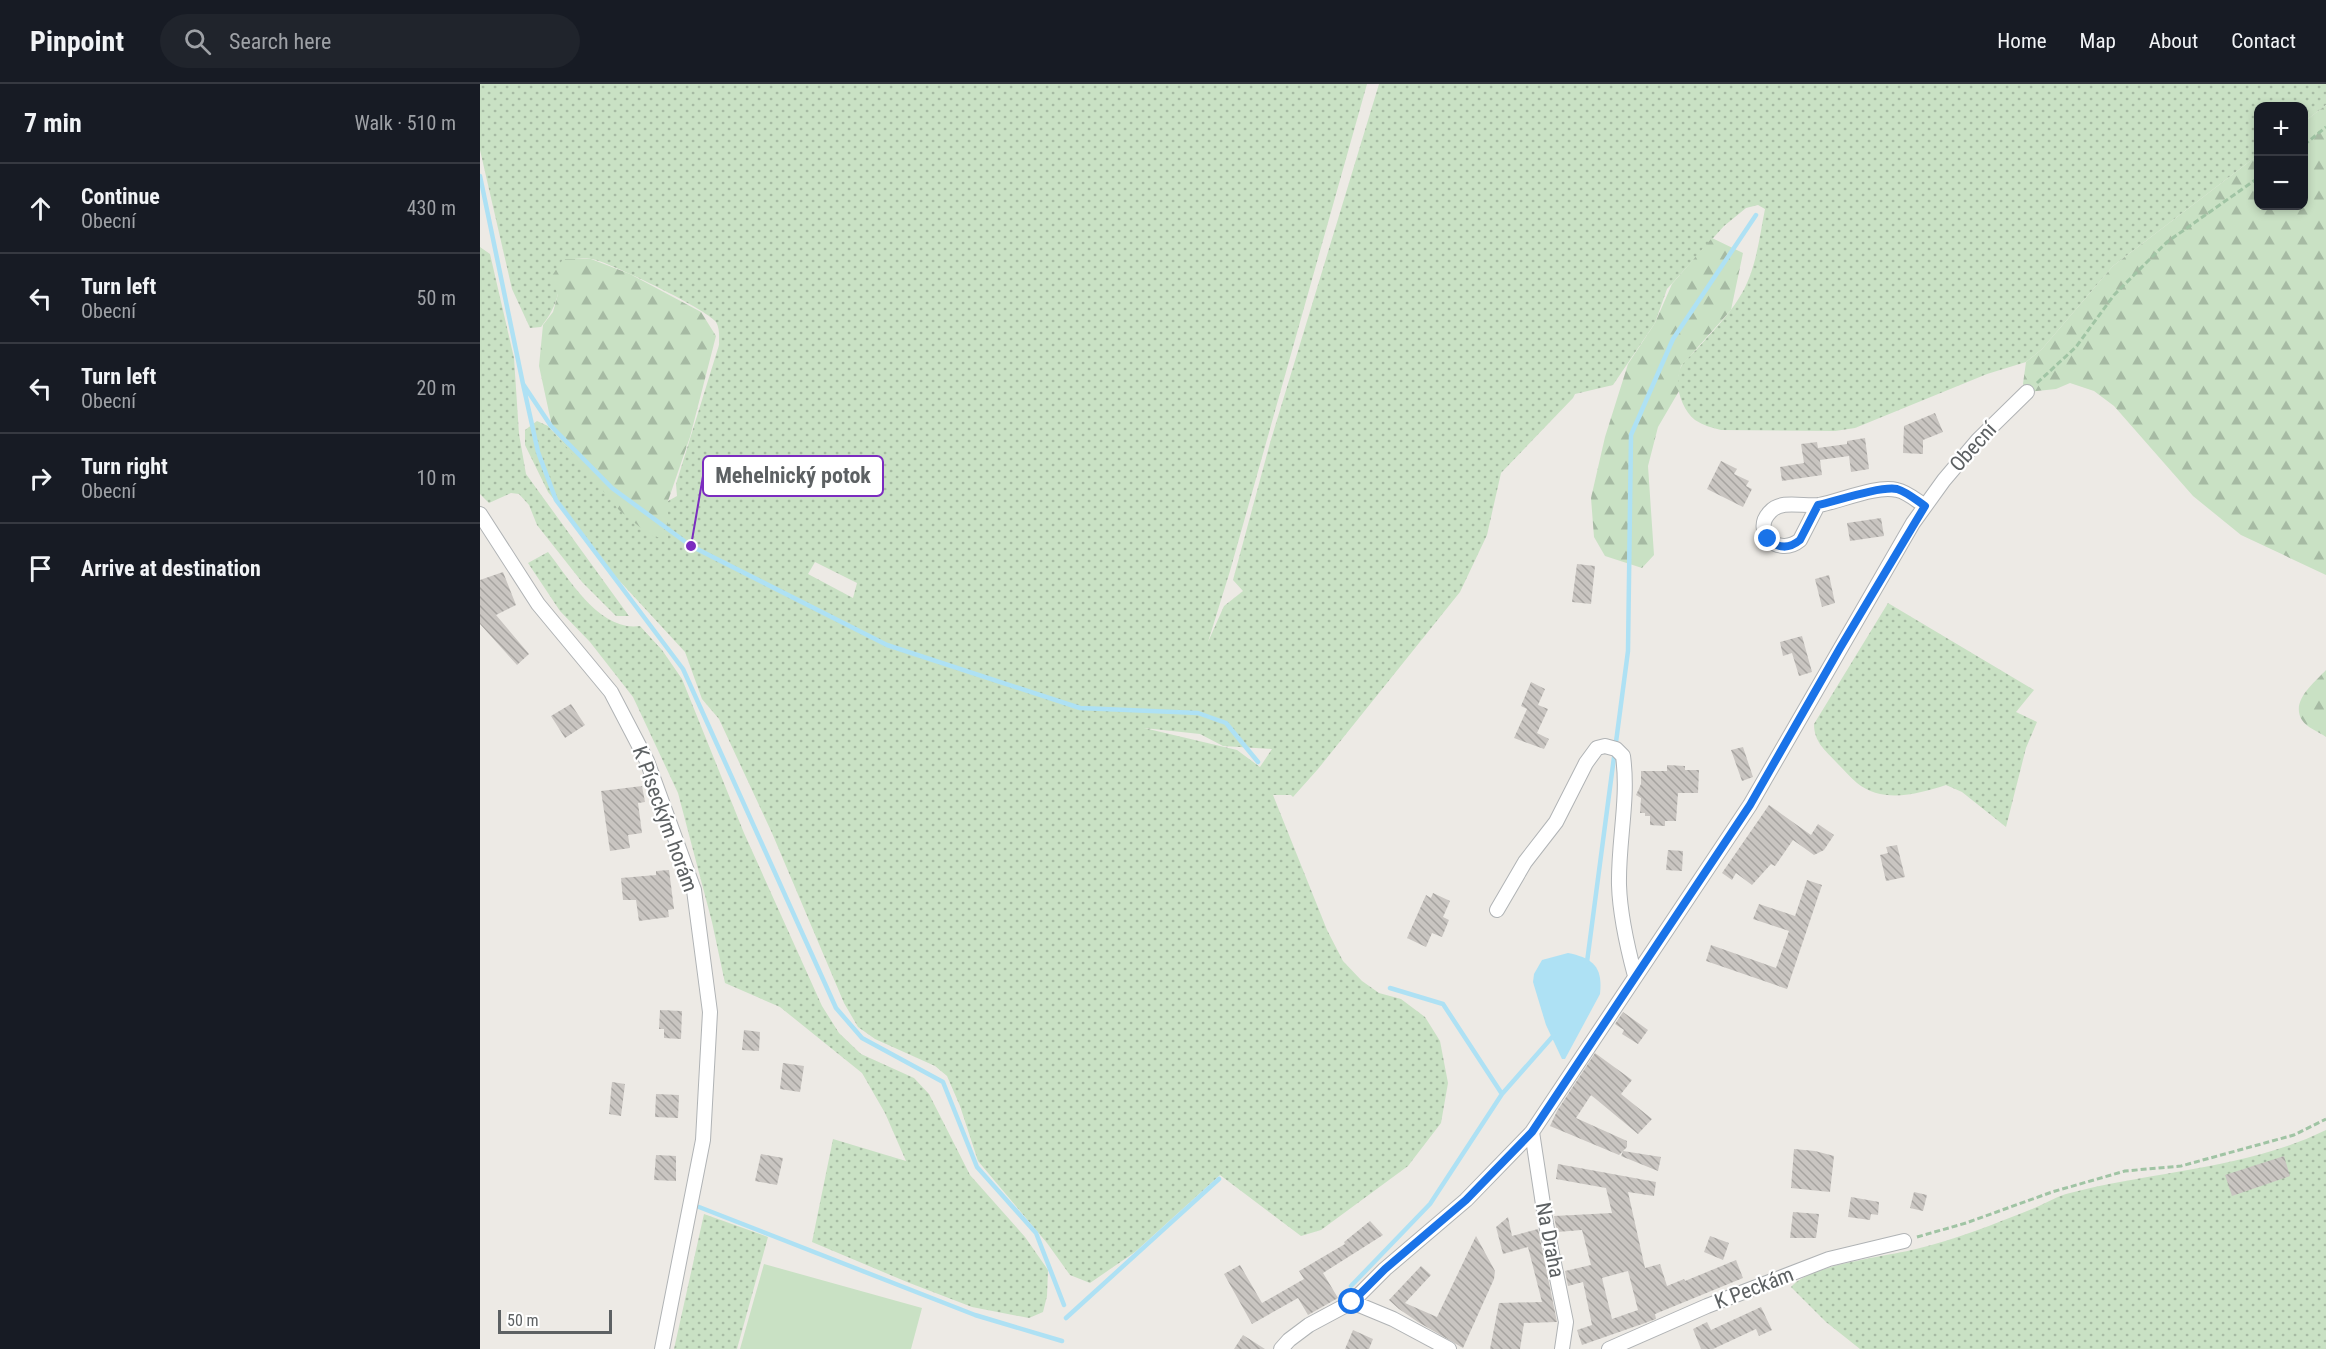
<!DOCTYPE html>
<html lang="en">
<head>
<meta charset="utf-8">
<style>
  :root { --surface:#171b24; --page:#20242c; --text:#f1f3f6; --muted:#9ea1a6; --line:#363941 }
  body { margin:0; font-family:"Roboto Condensed",sans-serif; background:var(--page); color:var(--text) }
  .controls { position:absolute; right:18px; top:18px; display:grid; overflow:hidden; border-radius:12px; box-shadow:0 3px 9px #0003 }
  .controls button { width:54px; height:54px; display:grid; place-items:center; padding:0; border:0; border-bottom:2px solid var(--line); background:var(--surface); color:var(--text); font:30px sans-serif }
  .scale { position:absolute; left:18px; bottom:15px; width:114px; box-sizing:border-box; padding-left:6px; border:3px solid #5d6163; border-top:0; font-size:16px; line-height:21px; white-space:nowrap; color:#5d6163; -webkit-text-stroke:4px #fff; paint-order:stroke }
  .stop { position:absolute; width:18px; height:18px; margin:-14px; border:4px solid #1a73e8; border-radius:50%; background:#fff }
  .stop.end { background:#1a73e8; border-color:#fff; box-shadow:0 2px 6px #0008 }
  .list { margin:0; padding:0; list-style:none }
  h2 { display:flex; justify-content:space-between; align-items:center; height:78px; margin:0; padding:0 24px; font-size:26px }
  h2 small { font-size:20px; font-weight:400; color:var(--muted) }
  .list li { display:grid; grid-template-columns:39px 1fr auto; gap:18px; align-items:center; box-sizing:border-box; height:90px; padding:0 24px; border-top:2px solid var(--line) }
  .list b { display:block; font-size:22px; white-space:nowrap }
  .list p { margin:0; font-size:20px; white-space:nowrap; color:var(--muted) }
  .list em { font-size:20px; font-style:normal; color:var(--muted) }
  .icon { flex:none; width:33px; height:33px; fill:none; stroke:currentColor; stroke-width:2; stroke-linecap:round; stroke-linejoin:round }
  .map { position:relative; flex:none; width:1846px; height:1265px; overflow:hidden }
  header { display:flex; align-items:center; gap:36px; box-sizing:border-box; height:84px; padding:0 30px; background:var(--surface); border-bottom:2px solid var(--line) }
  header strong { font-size:28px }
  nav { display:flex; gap:33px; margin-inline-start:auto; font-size:21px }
  .search { width:420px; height:54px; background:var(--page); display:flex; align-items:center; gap:15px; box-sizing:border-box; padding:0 21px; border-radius:33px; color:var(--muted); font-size:22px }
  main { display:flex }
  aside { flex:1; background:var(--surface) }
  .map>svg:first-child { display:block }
  .grass { fill:url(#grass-dots); fill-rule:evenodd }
  .forest { fill:url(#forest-firs) }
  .park { fill:#c9e1c4 }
  .water { fill:#aee1f4 }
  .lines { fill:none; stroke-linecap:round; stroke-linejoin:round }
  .stream { stroke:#aee1f4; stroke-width:4.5 }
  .building { fill:url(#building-back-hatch); fill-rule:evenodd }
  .minor-casing { stroke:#b0b3b5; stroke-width:16 }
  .path { stroke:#a0c4a4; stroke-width:3; stroke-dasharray:6 3; stroke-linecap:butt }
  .minor { stroke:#fff; stroke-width:14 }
  .route { stroke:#1a73e8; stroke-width:8 }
  .labels { text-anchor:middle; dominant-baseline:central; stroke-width:4.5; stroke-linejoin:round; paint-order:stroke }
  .street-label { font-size:21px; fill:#5d6163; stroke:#fff }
  .leader { fill:none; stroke:#7b2cbf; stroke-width:2 }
  .callout-dot { fill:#7b2cbf; stroke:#fff; stroke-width:2 }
  .callout { fill:#fff; stroke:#7b2cbf; stroke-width:2 }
  .callout-label { font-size:22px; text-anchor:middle; font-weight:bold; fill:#5d6163 }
</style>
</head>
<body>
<header>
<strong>Pinpoint</strong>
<div class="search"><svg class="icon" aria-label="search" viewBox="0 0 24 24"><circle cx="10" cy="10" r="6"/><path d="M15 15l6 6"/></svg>Search here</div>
<nav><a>Home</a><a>Map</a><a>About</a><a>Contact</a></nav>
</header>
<main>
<aside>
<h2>7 min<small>Walk · 510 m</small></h2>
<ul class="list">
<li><svg class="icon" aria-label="ahead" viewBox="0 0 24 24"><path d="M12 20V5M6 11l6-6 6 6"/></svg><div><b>Continue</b><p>Obecní</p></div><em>430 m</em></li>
<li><svg class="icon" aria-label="left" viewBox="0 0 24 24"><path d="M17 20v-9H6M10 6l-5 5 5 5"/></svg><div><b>Turn left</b><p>Obecní</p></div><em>50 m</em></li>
<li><svg class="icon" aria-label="left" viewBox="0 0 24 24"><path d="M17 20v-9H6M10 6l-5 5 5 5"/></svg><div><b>Turn left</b><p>Obecní</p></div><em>20 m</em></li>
<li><svg class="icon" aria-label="right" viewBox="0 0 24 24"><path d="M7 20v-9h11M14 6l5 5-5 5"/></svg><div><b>Turn right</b><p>Obecní</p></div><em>10 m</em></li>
<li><svg class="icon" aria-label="arrive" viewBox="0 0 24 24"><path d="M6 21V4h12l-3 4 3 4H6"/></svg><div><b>Arrive at destination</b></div></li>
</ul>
</aside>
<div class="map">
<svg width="1846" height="1265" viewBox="0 0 1846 1265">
  <defs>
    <pattern id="grass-dots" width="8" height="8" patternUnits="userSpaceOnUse" patternTransform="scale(1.5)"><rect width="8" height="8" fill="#c9e1c4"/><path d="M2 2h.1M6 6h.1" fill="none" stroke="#a6baa3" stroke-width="1.8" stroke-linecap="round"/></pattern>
    <pattern id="forest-firs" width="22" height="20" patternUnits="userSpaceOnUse" patternTransform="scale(1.5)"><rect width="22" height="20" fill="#c9e1c4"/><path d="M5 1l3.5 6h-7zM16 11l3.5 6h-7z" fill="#a6baa3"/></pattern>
    <pattern id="building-back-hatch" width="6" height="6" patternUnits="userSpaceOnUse" patternTransform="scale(1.5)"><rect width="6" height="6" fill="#c9c5c1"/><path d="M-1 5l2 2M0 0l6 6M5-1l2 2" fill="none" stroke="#a6a3a0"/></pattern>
  </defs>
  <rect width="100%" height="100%" fill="#edeae5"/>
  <path class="grass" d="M0,0H887L750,487L728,558L744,522L763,507L753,496L790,359L899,0H1846V21L1824,38V22H1778V71L1633,182L1562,265L1546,278L1507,290L1375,344L1355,347L1241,346C1232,344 1223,341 1215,336C1201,325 1192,297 1202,281C1206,275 1213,269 1218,264C1232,248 1248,232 1259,214C1276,188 1279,155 1285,125L1278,121L1266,124L1244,142L1187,205L1175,239L1133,301L1095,310L1093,314L1021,389L1007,451L980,508L838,685L813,713L811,711H793L847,846L863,877L882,897L899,909L921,915L945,933L960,957L968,999L961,1039L928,1082L841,1146L821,1152L740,1091L655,1168L610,1199L590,1191L567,1159L498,1077L480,1022L467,992L455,982L395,955L378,943L364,919L292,749L239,635L222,615L205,568L135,492L68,408L45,361V346L57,337L68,342L93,370L188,456V417L197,412L196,400L239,261C239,253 240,245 236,238C225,224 136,182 116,176C106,173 93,175 83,176C79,205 80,219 61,243L50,244L32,205L0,66ZM335,478L377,499L373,514L328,490ZM664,644L720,650L743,662L792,665L780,683L757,666Z
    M0,163L10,170L34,274L39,350L46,390L149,532H136L102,498L57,441L49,421L39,410L31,409L9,419L0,410Z
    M68,468C90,496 120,548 160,542L182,566L202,595L264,749L342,922L359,949L381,970L434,994L449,1010L490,1091L545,1153L568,1186L567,1212L563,1228L549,1234L492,1223L427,1198L332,1158L353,1055L426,1077L405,1029L382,989L300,923L245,899L232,838L198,709L153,613L110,558L80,527L48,479Z
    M1408,519L1554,606L1536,628L1557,638L1546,664L1526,743L1482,708L1466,701C1438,710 1403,720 1377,699C1370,693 1363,685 1357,679C1345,666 1334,658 1334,640Z
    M1846,1046V1265H1380L1346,1238L1311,1203C1331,1180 1405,1173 1436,1165C1475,1156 1514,1140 1552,1125C1565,1120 1577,1112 1590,1109C1674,1087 1767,1085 1846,1046Z
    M224,1130L288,1153L257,1265H194Z"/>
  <path class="forest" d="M1846,21V491L1761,451L1713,412L1634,322L1614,307L1590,299L1576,305L1547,308L1543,300L1546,278L1562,265L1633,182L1778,71V122H1824V38Z
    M1232,154L1263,169L1251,226L1201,282L1198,294L1199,307L1178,343L1168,382L1174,471L1162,484L1125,472L1114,453L1111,414L1125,353L1148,280L1175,239L1192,200Z
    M83,175H111L150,190L221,228L236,252L210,353L188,417V457L167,449L139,426L73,347L59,282L63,241L73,228L78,210L70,195Z
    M1846,586V653C1839,648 1826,643 1822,636C1810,617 1835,598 1846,586Z"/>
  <path class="park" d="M284,1180L442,1224L431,1265H260Z"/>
  <path class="water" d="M1088,869C1113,874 1123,883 1120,910L1085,975H1082L1066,941L1053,898L1054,890L1062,876Z"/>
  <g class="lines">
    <path class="stream" d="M0,92L43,300L71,342L132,404L211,462L407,561L600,624L718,629L746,639L778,678
      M43,300L58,368L76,416L203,585L356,924L382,954L463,998L497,1083L556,1149L584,1221
      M1107,878L1148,567L1151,351L1193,255L1276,131
      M1022,1010L1074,951
      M219,1123L495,1231L582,1257
      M871,1202L950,1120L1022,1010L963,920L910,904
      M586,1234L739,1095"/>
  </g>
  <path class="building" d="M1455,329L1463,348L1443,356V370L1423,369L1424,342Z
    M1385,354L1389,385L1371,388L1369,372L1340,376L1342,391L1302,397L1300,383L1324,379L1321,360L1337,358L1338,364L1367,360V357Z
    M1241,377L1257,385L1254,390L1269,397L1266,402L1272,405L1263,423L1227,405Z
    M1401,434L1404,452L1370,457L1367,439Z
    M1097,480L1115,482L1111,520L1092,518Z
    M23,488L36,521L16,531L49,570L37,581L0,540V496Z
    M1349,491L1355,519L1342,523L1335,495Z
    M1322,552L1332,588L1319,592L1312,569L1303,572L1300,558Z
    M1051,598L1065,605L1058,621L1068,625L1057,649L1069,655L1064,665L1034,654L1047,625L1041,622Z
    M91,620L105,641L85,654L71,632Z
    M1263,663L1273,693L1262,697L1251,666Z
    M1187,681L1205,682V686H1219L1218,709H1198L1196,737H1185V742L1170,741V732H1165V729H1160L1161,714L1156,711L1161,700V687H1187Z
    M162,702L165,718L158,719L162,749L148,751L150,764L130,767L121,707Z
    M1289,721L1331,751L1338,740L1354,751L1344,766L1334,771L1313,756L1295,782L1291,780L1272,801L1256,789L1252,796L1242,789Z
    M1417,761L1425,793L1406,797L1400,771L1408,769L1406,763Z
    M1188,766L1203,767L1202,787L1186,786Z
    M189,786L194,825L188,826L189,833L159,837L156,816H143L141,794L176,791V787Z
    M1327,796L1342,801L1307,905L1226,877L1231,861L1296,884L1309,847L1273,835L1279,820L1315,832Z
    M953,809L970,817L963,833L969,836L962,853L952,849L946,863L927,854L946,811L951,814Z
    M180,926L202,927L201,955L184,954V945H179Z
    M1143,928L1168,946L1158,960L1142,950L1144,946L1135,940Z
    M264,946L280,948L279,967L262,966Z
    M1115,969L1152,996L1141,1010L1172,1035L1158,1050L1111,1011L1096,1034L1147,1057V1063L1143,1067L1181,1073L1178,1087L1141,1072L1143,1067L1139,1071L1070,1042L1077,1027Z
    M303,979L324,982L320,1008L300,1005Z
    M132,998L145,1000L141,1032L129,1030Z
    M176,1010L199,1011L198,1034L175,1033Z
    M1314,1065L1335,1067L1354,1072L1350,1108L1311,1104Z
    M281,1070L303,1074L297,1101L275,1097Z
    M176,1071L196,1072V1097L174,1096Z
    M1804,1072L1810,1092L1752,1112L1745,1091Z
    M1078,1080L1176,1098L1174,1112L1148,1108L1165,1184L1180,1180L1187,1202L1204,1195L1205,1197L1256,1176L1263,1194L1175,1230L1176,1235L1165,1239L1102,1261L1097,1246L1112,1241L1110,1231L1103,1198L1088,1202L1085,1187L1111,1181L1102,1146L1077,1148L1074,1132L1132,1129L1126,1104L1076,1095ZM1148,1187L1158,1226L1132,1235L1122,1194Z
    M1434,1108L1447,1111L1443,1127L1430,1124Z
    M1371,1113L1399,1118L1398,1131L1391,1130L1390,1136L1368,1133Z
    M1313,1128L1339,1130L1336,1154H1310Z
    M1028,1133L1032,1152L1058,1145L1077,1238L1044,1239L1040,1265H1010L1019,1219L1062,1218L1048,1163L1023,1170L1016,1143Z
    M890,1137L903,1151L843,1189L858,1214L828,1231L818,1214L772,1240L744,1190L760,1181L782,1219L824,1195L819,1187L865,1160L864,1158Z
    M996,1152L1015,1187L1014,1195L983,1264L938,1238L919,1225L909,1216L941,1182L951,1191L925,1219L957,1233Z
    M1230,1152L1249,1159L1243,1176L1224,1168Z
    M1281,1223L1292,1246L1279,1252L1276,1245L1233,1265H1221L1213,1245L1227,1238L1231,1246Z
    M873,1246L893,1255L889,1265H865Z
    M763,1251L785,1265H754Z"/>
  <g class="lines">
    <defs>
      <path id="minor" d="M1338,421L1320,456C1298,474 1271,447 1290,428C1301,415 1324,423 1339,421C1361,417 1396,401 1417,406C1427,408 1436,416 1445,422
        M0,430L58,520L131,608L167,677L214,806L230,928L223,1056L182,1265
        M1017,826L1045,778L1076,738L1106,679L1117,664L1125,662L1136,665L1143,672C1149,715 1138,758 1139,801C1140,832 1147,862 1155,892
        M1052,1048L1066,1140L1086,1238L1082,1265
        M872,1218L913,1235L969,1265
        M801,1265L809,1256L829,1241L872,1218L905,1185L986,1116L1052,1048L1270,721L1433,439L1464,396L1498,356L1547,308
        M1129,1265L1227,1222L1349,1175L1424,1157"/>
    </defs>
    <use href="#minor" class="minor-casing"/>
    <path class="path" d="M1824,61L1846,43
      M1557,299L1596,263L1634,211L1687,158L1778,94
      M1437,1153L1486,1139L1572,1108L1645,1087L1701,1082L1814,1051L1846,1035"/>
    <use href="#minor" class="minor"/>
  </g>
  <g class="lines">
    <path class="route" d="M872,1218L905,1185L986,1116L1052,1048L1270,721L1360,564L1445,422C1436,416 1427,408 1417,405C1400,402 1356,417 1338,421L1320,456C1309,465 1298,465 1288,455"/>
  </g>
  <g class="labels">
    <g class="street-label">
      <text transform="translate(1493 363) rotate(-48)">Obecní</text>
      <text transform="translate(185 735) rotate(70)">K Píseckým horám</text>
      <text transform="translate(1070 1156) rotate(79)">Na Draha</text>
      <text transform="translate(1274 1204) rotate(-21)">K Peckám</text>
    </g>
  </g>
  <path class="leader" d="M211 462L223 392"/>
  <circle class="callout-dot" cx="211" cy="462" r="6"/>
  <rect class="callout" x="223" y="372" width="180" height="40" rx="6"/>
  <g class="callout-label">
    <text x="313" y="399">Mehelnický potok</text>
  </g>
</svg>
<div class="controls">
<button>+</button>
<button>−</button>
</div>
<div class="scale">50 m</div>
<div class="stop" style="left:872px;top:1218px"></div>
<div class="stop end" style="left:1288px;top:455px"></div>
</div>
</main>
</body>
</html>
